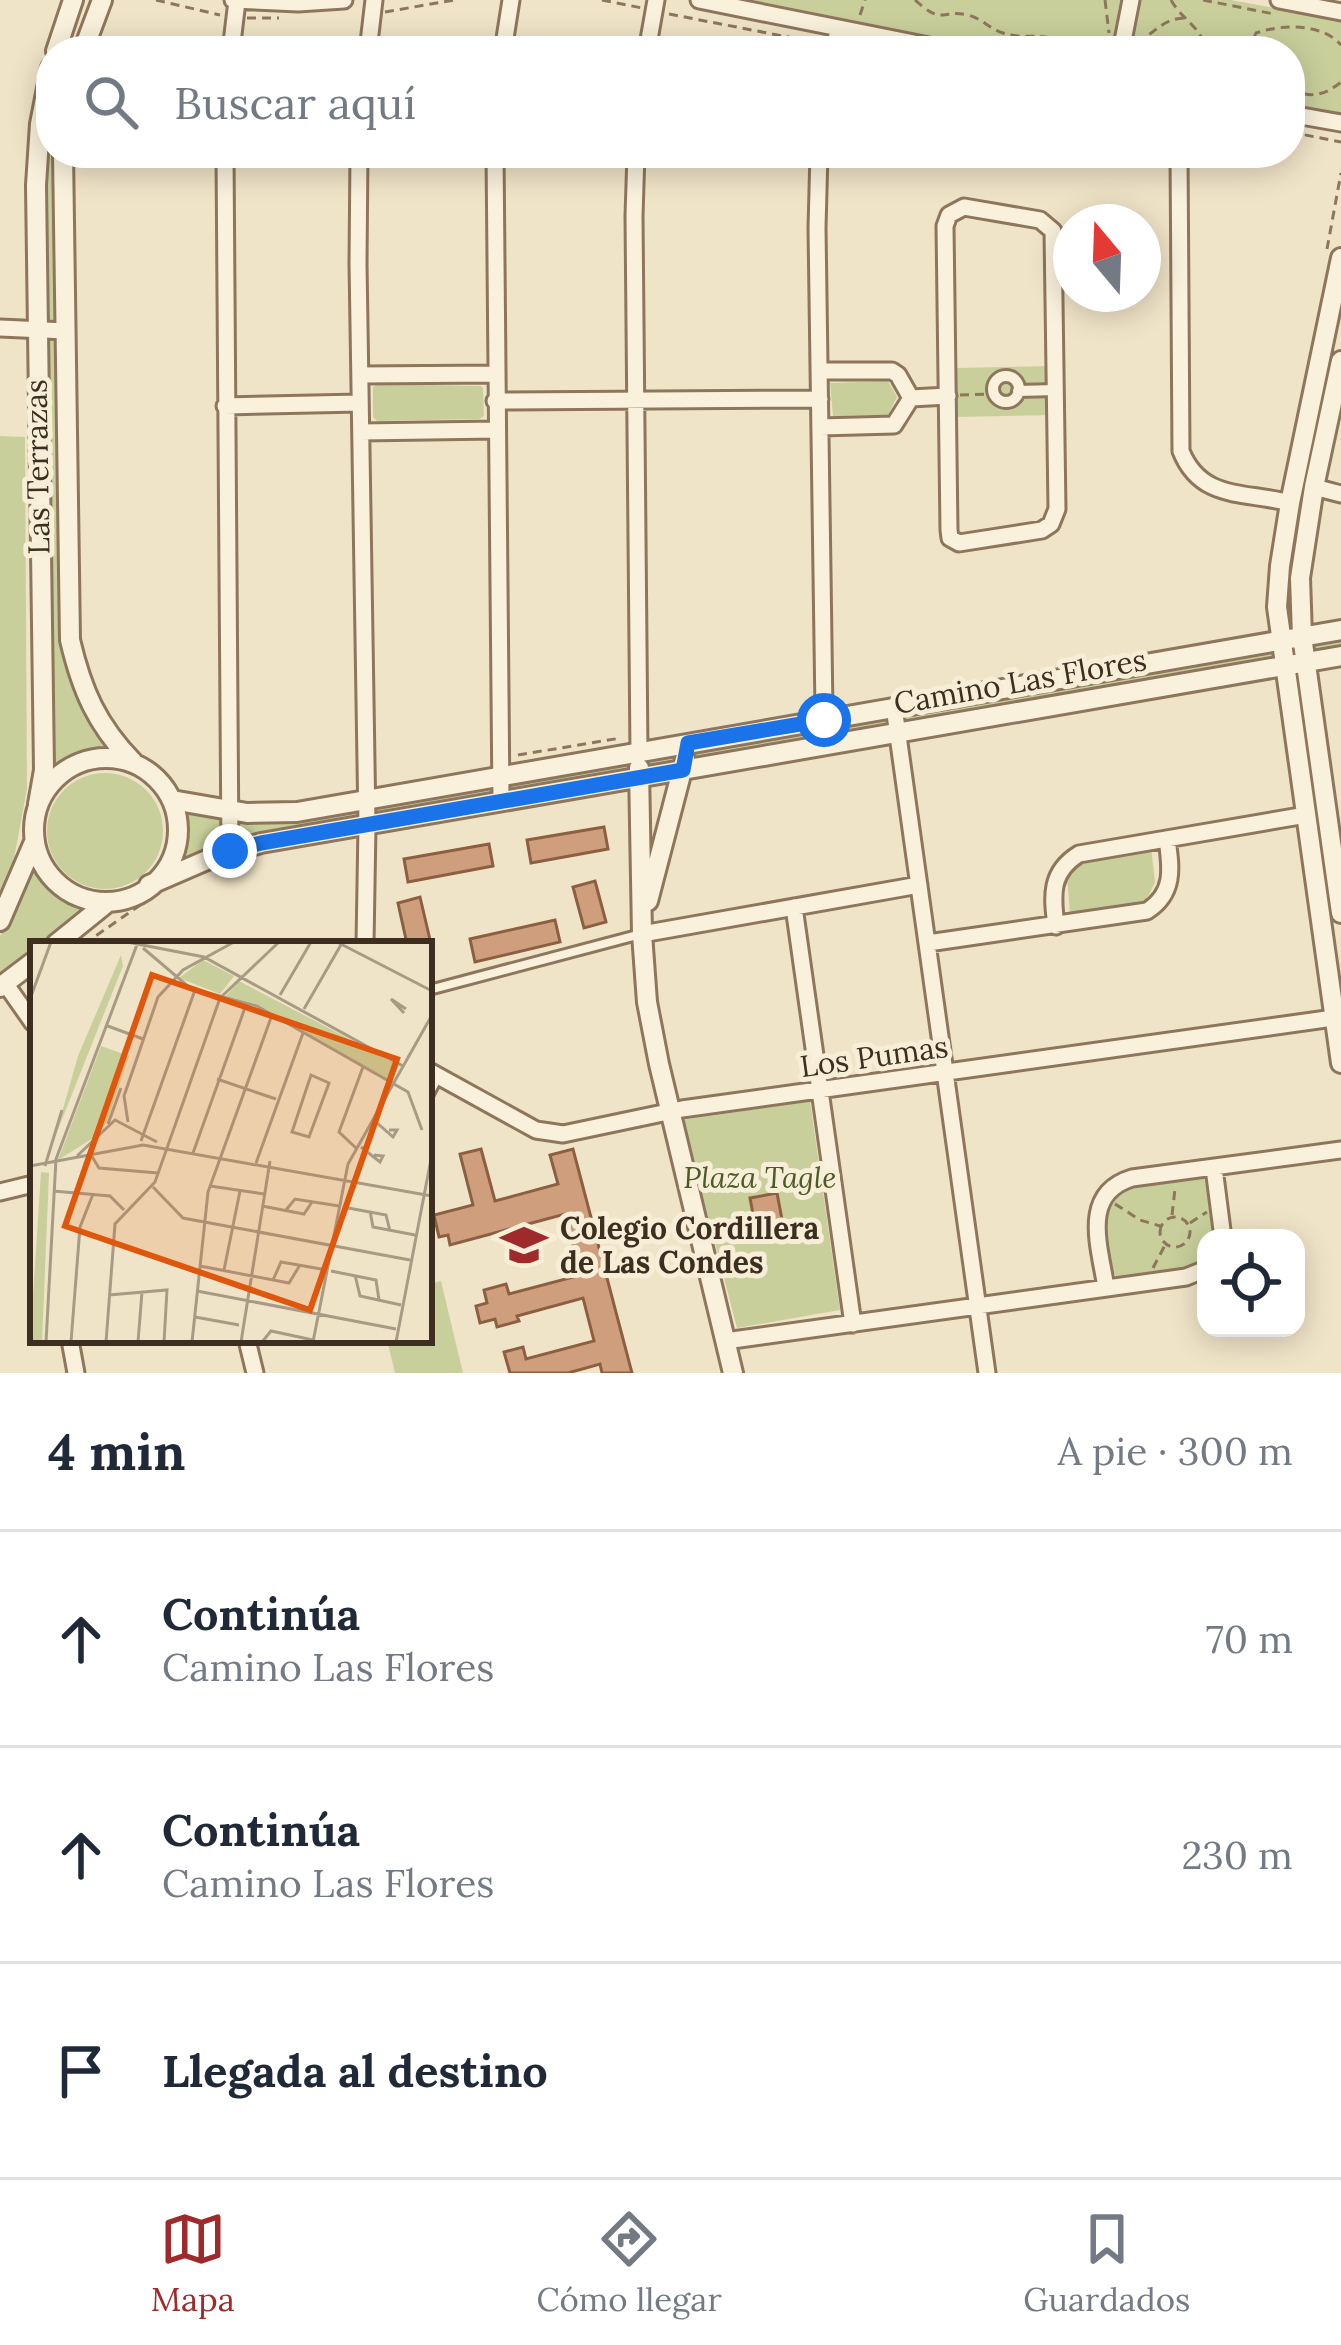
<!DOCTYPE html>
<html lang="es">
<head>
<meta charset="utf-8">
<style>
  :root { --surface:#fff; --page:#f6f6f7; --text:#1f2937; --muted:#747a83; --line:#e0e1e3; --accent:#9e2a2b }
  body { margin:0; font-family:Lora,serif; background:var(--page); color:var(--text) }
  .controls { position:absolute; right:36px; bottom:36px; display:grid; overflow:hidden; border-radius:24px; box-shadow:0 6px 30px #0003 }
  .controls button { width:108px; height:108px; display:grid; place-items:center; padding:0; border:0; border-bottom:3px solid var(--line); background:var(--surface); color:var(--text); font:60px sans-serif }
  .compass { position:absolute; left:1053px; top:204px; width:108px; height:108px; border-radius:50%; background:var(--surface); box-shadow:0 6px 30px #0003; rotate:341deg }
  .stop { position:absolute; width:36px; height:36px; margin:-27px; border:9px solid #1a73e8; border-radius:50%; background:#fff }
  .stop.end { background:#1a73e8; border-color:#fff; box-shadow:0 3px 12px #0008 }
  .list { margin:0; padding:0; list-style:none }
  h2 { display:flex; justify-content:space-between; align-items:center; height:156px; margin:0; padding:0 48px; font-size:51px }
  h2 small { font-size:39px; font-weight:400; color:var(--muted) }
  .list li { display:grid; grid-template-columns:78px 1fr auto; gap:36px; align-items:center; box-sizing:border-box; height:216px; padding:0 48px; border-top:3px solid var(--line) }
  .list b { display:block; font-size:45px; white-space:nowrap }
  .list p { margin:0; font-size:39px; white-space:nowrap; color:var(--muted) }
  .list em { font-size:39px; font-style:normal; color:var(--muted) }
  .icon { flex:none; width:66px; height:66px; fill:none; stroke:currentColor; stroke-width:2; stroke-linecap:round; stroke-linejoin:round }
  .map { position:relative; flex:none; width:1341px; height:1373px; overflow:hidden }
  .search { position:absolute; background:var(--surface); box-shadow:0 6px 30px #0003; left:36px; right:36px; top:36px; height:132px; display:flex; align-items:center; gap:30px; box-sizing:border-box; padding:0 42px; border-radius:48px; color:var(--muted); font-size:45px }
  .sheet { height:804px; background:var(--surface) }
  nav { display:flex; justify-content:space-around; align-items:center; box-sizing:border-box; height:168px; border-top:3px solid var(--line); background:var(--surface); font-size:33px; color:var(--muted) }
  nav a { display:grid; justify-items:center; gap:6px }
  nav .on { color:var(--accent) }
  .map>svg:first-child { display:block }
  .green { fill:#c9cf9b }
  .building { fill:#cf9f7d; stroke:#8d5f41; stroke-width:3 }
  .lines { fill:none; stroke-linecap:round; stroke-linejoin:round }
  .service-casing { stroke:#8d765c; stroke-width:14 }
  .pedestrian-casing { stroke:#8d765c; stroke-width:16 }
  .minor-casing { stroke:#8d765c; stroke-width:21 }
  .tertiary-casing { stroke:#8d765c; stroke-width:24 }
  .path { stroke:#8d765c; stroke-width:3; stroke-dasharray:9 6; stroke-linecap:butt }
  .service { stroke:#faf1dc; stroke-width:8 }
  .pedestrian { stroke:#faf1dc; stroke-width:10 }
  .minor { stroke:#faf1dc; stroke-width:15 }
  .tertiary { stroke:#faf1dc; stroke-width:18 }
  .route { stroke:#1a73e8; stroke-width:15 }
  .labels { text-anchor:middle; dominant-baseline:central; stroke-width:10; stroke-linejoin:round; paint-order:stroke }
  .street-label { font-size:30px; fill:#3d2e20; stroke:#f7eed8 }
  .park-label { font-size:30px; font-style:italic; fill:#4d5a26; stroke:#f7eed8 }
  .poi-label { font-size:30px; font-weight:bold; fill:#3d2e20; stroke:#f7eed8; text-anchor:start }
  .inset-road { fill:none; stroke:#a89b85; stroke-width:3 }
  .view { fill:#df570d; fill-opacity:0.15; stroke:#df570d; stroke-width:6 }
  .inset-edge { fill:none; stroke:#3d2e20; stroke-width:6 }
</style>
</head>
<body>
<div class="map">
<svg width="1341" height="1373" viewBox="0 0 1341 1373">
  <rect width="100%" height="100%" fill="#f0e4c8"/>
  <path class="green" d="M752,0H1231L1341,20V115L1290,106V51H1003Z
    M51,130V153H57L54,187L58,340L60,637L79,705L108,750C86,751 73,755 55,768L51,765L45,184Z
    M1051,366L1052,415L956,417L955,368Z
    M888,381L897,397L888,415L833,416L830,383Z
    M378,384L481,386L483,388L484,416L479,419L377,421L373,417V387Z
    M0,436L25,437L27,789L11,875L0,897Z
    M1341,639V649L219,846L187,858L182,852L185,828L179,809L217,817Z
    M47 831a58 58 0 1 1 116 0a58 58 0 1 1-116 0Z
    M1151,847L1155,882L1145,903L1070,917L1067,873L1088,857Z
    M33,867L49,891L87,909L46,944H33V956L0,978V936Z
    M810,1101L840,1310L737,1328L683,1120Z
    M1195,1177L1204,1179L1209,1186L1216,1238H1206V1258L1196,1267L1118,1279L1110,1267L1103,1211L1114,1194L1134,1185Z
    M441,1281L463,1373H395L387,1340H429V1284Z"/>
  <path class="building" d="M604,827L608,849L531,863L527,840Z
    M489,844L493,866L408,882L404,859Z
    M595,881L606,922L584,928L573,887Z
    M420,897L431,944H407L398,903Z
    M555,920L560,942L475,962L470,939Z
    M481,1149L495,1201L558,1184L550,1155L573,1149L632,1373H602L600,1364L568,1373H510L504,1352L523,1347L526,1359L594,1341L583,1298L517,1316L519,1321L497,1327L495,1319L480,1323L476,1306L487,1303L484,1290L506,1284L509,1294L581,1275L565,1214L450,1245L448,1235L439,1237L434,1215L473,1205L460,1154Z
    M777,1193L784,1230L757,1235L750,1198Z"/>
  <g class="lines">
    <defs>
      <path id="service" d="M429,990L641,934
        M429,1094L438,1077"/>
      <path id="pedestrian" d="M993 389a13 13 0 1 1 26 0a13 13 0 1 1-26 0Z
        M1018,391L1056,390"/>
      <path id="minor" d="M233,0L298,3L344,0
        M699,0L954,51
        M1279,0L1341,12
        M231,51L237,1
        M368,51L374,0
        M503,51L511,0
        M647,51L656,0
        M834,51L838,29
        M1121,51L1131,0
        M1290,114L1341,123
        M225,153L230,851
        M359,153L358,263L367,825L365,944
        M495,153L501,801
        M636,153L634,216L639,752
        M819,153L817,228L824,711L827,745
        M1179,153L1181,451C1201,501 1245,491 1290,503
        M964,207L1040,220L1053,231L1057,509L1051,524L1042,530L959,543L950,538L949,530L945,226L949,215Z
        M0,328L66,331
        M819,371H892L898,375L911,398
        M360,375L495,374
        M911,398L948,396
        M495,401L820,399
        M225,406L360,403
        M820,427L894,425L911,398
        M361,432L496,430
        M1314,487L1341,494
        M894,707L987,1373
        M794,907L853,1324
        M1056,926C1052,895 1050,872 1079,854L1306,815
        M642,934L919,885
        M928,943L1147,911C1175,893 1171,868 1167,839
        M5,983L33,1023
        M429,1071L536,1130L563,1134L682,1109L1341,1017
        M1214,1168L1223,1238
        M0,1192L33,1184
        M1106,1288C1100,1247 1080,1194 1132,1178L1341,1150
        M70,1340L76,1373
        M247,1340L255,1373
        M725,1341L1186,1277L1206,1269"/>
      <path id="tertiary" d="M56,51L73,0
        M83,51L102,0
        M63,153L70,640C82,691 97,725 133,762
        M1341,258L1290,503L1280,566L1277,607L1341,1063
        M1341,361L1314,487L1300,578L1302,636L1341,913
        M34 830a72 72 0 1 1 144 0a72 72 0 1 1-144 0Z
        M639,768L642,934L647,1002L659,1064L733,1373
        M172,800L247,813L297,812L1341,630
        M38,804L44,770L36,185L40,124L51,68
        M149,885L216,856L261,843L1341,656
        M648,901L685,759
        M0,921L34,842
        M56,944L108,902
        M0,987L33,962"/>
    </defs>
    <use href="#service" class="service-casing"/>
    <use href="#pedestrian" class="pedestrian-casing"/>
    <use href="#minor" class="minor-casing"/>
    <use href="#tertiary" class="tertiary-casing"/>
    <path class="path" d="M156,0L220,15
      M602,0L642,8
      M915,0C944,26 940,9 968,15C981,18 990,29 1003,33C1019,39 1036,34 1051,38C1065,42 1075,49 1088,51
      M1105,0L1109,33
      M1171,0C1182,20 1203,28 1206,51
      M1203,0L1274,14
      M385,12L454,0
      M669,14L819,43
      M860,15L865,0
      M247,18H279
      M1145,40L1205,45
      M1136,41C1156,35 1159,19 1185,18
      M1093,51L1109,47
      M1248,51L1256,33C1282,24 1322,23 1341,45
      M1290,90C1311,98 1324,96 1341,82
      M1290,132L1341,142
      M1327,249L1341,173
      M960,395L994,394
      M518,755L621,738
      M84,944L146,901
      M1115,1204L1140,1220L1160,1226
      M1172,1215L1175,1189
      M1160 1232a15 15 0 1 1 30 0a15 15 0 1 1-30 0Z
      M1190,1223L1207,1212
      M1153,1268L1165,1245"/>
    <use href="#service" class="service"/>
    <use href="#pedestrian" class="pedestrian"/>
    <use href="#minor" class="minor"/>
    <use href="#tertiary" class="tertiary"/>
  </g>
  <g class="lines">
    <path class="route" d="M230,851L261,843L683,770L688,743L824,720"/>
  </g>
  <defs>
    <symbol id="school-bare" viewBox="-9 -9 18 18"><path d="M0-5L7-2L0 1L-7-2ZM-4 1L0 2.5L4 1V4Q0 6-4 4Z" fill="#9e2a2b" stroke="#f7eed8" stroke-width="2.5" paint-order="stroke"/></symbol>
  </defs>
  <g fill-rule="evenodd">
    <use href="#school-bare" x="491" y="1212" width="66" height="66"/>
  </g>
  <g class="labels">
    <g class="street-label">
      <text transform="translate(37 467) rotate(-91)">Las Terrazas</text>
      <text transform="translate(1020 681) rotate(-10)">Camino Las Flores</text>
      <text transform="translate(874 1056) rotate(-8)">Los Pumas</text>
    </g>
    <g class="park-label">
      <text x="760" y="1177">Plaza Tagle</text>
    </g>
    <g class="poi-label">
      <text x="560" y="1228">Colegio Cordillera<tspan x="560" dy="34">de Las Condes</tspan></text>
    </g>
  </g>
  <g transform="translate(30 941)">
    <rect width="402" height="402" fill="#f0e4c8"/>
    <path d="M91,14L93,25L25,196L48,115ZM173,19L204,35L190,53L149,37ZM209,40L369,124L362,141L229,64L196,55ZM71,105L99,115L77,180L68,194L28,219ZM11,231L19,232L12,401H0Z" fill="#c9cf9b"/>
    <path class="inset-road" d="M97,1L174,16L373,125M307,1L402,50M113,7L160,47L227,65L378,151L392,189M250,54L281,1M0,58L21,1M274,68L312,2M374,72L361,58L376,68M75,84L113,98M281,134L299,142L279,196L262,191ZM187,138L246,158M98,181L94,155L128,56L153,29L204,1M346,181L363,196L367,189H359M78,183L91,147M111,200L165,49M331,206L350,221L353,215L344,214M326,207L309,191L333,126M163,212L217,61M61,214L69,227L128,232M47,215L85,179L127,201M226,222L273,92M0,225L113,204L402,255M15,225L32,169M180,245L234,253M123,246L153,277L380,319M23,250L80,255L94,269M232,265L274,273L282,261M313,266L356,274L360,290M256,269L265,258L309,265M340,270L343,286L385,294M170,325L259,342L270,324M194,329L210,250M301,330L346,339L349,359M325,334L330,355L371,364M243,339L251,321L297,329M167,350L366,388M79,354L137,349L134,401M165,376L209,384M16,401L26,218L108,1M41,401L50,286L63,253M76,401L85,283L125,241L190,57L249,1M108,401L112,351M162,401L178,251L242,74M211,401L240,220M232,401L241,390L283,399M283,401L318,223L402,74M366,401L402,213"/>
    <path class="view" d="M122,34L367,118L280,369L35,285Z"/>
    <rect width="402" height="402" class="inset-edge"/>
  </g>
</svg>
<div class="controls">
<button><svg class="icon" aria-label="locate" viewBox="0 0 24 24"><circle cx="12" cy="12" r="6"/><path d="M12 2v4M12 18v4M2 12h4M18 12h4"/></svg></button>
</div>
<svg class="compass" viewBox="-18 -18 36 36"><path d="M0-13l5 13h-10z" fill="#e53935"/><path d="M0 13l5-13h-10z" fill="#747a83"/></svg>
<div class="stop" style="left:824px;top:720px"></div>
<div class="stop end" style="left:230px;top:851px"></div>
<div class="search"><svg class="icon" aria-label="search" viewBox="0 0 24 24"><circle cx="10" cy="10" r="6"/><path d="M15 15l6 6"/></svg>Buscar aquí</div>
</div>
<section class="sheet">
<h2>4 min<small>A pie · 300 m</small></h2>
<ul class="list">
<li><svg class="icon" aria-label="ahead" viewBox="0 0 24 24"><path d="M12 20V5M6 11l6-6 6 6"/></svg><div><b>Continúa</b><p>Camino Las Flores</p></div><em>70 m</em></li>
<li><svg class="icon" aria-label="ahead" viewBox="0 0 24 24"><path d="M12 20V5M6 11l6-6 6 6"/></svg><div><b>Continúa</b><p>Camino Las Flores</p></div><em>230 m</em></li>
<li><svg class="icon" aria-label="arrive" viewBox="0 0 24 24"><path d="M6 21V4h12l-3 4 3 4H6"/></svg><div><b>Llegada al destino</b></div></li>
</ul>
</section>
<nav>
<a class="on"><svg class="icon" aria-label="map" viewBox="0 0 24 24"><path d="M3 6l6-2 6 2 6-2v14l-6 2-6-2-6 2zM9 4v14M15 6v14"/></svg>Mapa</a>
<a><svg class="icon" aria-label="directions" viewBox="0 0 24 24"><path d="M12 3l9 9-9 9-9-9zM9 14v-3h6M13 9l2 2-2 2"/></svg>Cómo llegar</a>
<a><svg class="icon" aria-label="saved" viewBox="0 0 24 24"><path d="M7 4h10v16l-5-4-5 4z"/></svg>Guardados</a>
</nav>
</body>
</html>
